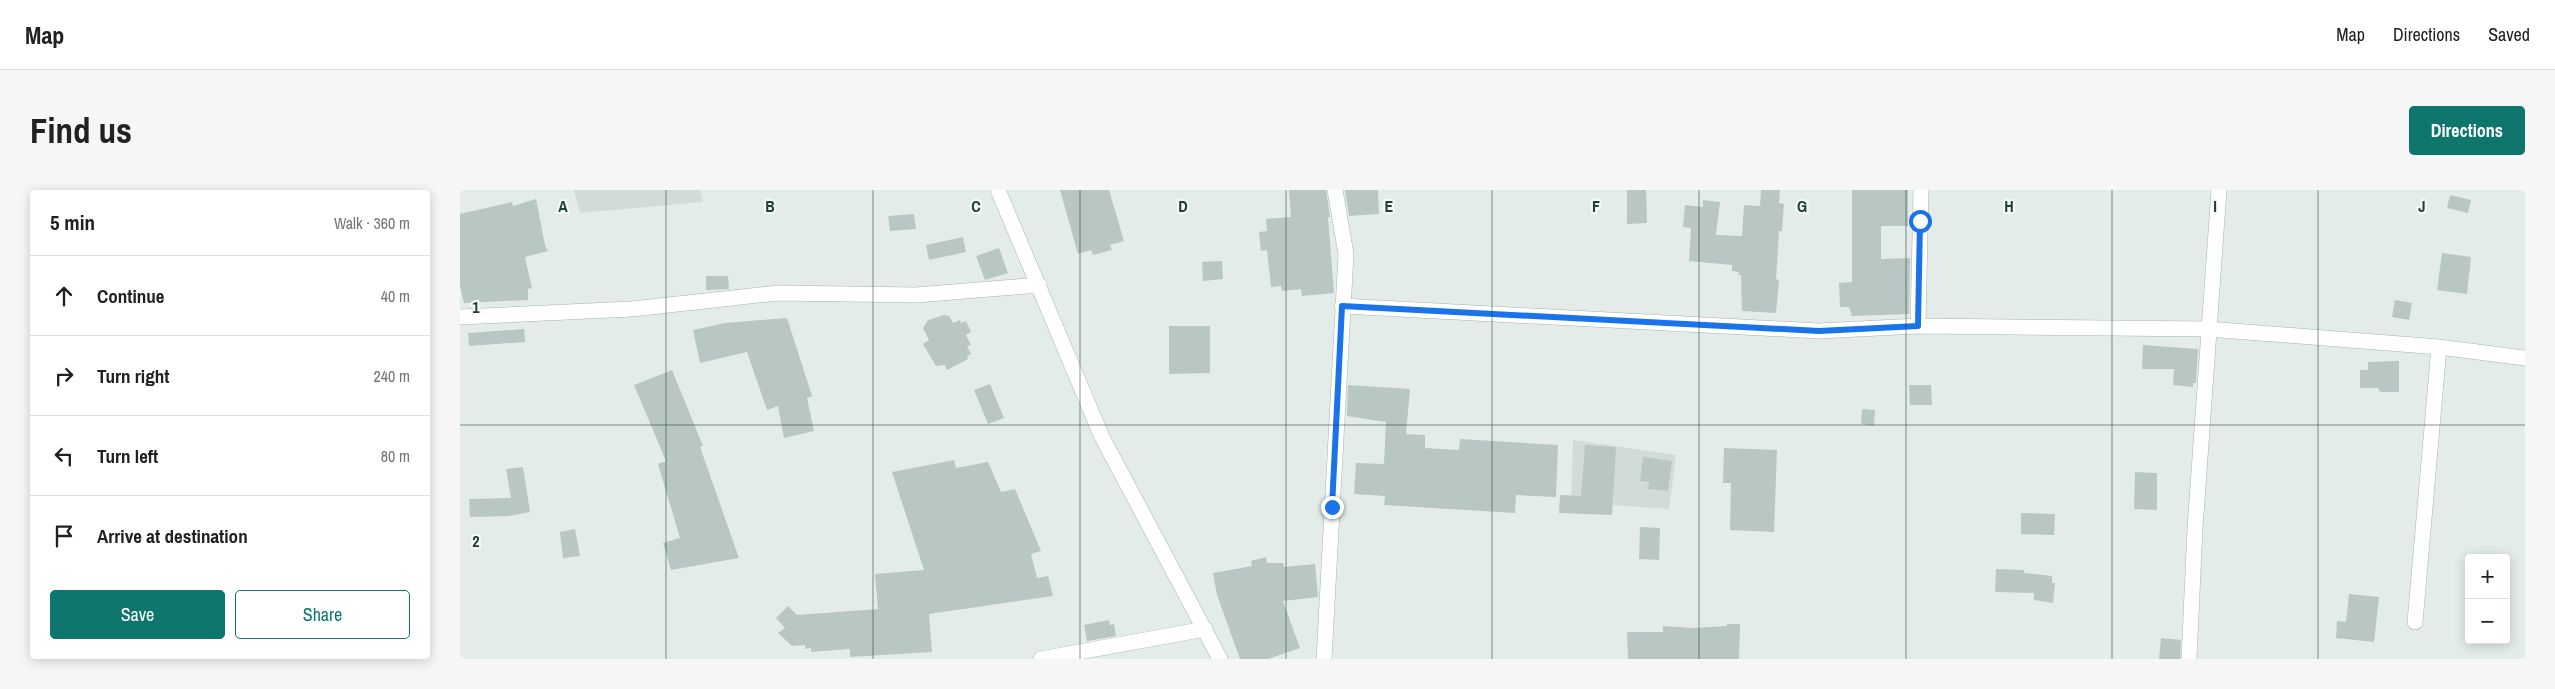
<!DOCTYPE html>
<html lang="en">
<head>
<meta charset="utf-8">
<style>
  :root { --surface:#fff; --page:#f6f6f6; --text:#202124; --muted:#757577; --line:#e0e0e0; --accent:#0f766e }
  body { margin:0; font-family:"Archivo Narrow",sans-serif; background:var(--page); color:var(--text) }
  .controls { position:absolute; right:15px; bottom:15px; display:grid; overflow:hidden; border-radius:5px; box-shadow:0 2px 12px #0003 }
  .controls button { width:45px; height:45px; display:grid; place-items:center; padding:0; border:0; border-bottom:1px solid var(--line); background:var(--surface); color:var(--text); font:25px sans-serif }
  .stop { position:absolute; width:15px; height:15px; margin:-11px; border:4px solid #1a73e8; border-radius:50%; background:#fff }
  .stop.end { background:#1a73e8; border-color:#fff; box-shadow:0 1px 5px #0008 }
  .list { margin:0; padding:0; list-style:none }
  h2 { display:flex; justify-content:space-between; align-items:center; height:65px; margin:0; padding:0 20px; font-size:21px }
  h2 small { font-size:16px; font-weight:400; color:var(--muted) }
  .list li { display:grid; grid-template-columns:32px 1fr auto; gap:15px; align-items:center; box-sizing:border-box; height:80px; padding:0 20px; border-top:1px solid var(--line) }
  .list b { display:block; font-size:19px; white-space:nowrap }
  .list em { font-size:16px; font-style:normal; color:var(--muted) }
  .actions { display:flex; gap:10px; padding:15px 20px }
  .actions a { flex:1; padding:11px 0; border:1px solid var(--accent); border-radius:5px; text-align:center; font-size:18px; color:var(--accent) }
  .actions .main { background:var(--accent); color:#fff }
  .icon { flex:none; width:28px; height:28px; fill:none; stroke:currentColor; stroke-width:2; stroke-linecap:round; stroke-linejoin:round }
  .map { position:relative; flex:none; width:2065px; height:469px; overflow:hidden; border-radius:5px }
  header { display:flex; align-items:center; gap:30px; box-sizing:border-box; height:70px; padding:0 25px; background:var(--surface); border-bottom:1px solid var(--line) }
  header strong { font-size:24px }
  nav { display:flex; gap:28px; margin-inline-start:auto; font-size:18px }
  .intro { display:flex; align-items:center; justify-content:space-between; box-sizing:border-box; height:120px; padding:0 30px }
  h1 { margin:0; font-size:35px }
  .button { padding:12px 22px; border-radius:5px; background:var(--accent); color:#fff; font-size:18px; font-weight:700 }
  main { display:flex; gap:30px; padding:0 30px }
  aside { flex:1; background:var(--surface); border-radius:5px; box-shadow:0 2px 12px #0003 }
  .map>svg:first-child { display:block }
  .built { fill:#d1dcd8 }
  .building { fill:#b8c7c3 }
  .lines { fill:none; stroke-linecap:round; stroke-linejoin:round }
  .street-casing { stroke:#a6b4b1; stroke-width:16 }
  .street { stroke:#fff; stroke-width:15 }
  .route { stroke:#1a73e8; stroke-width:6 }
  .grid { fill:none; stroke:#233d39; stroke-width:1; stroke-opacity:0.55 }
  .grid-label { font-size:16px; text-anchor:middle; font-weight:bold; fill:#233d39; stroke:#f3f9f7; stroke-width:4.5; stroke-linejoin:round; paint-order:stroke }
</style>
</head>
<body>
<header>
<strong>Map</strong>
<nav><a>Map</a><a>Directions</a><a>Saved</a></nav>
</header>
<div class="intro"><h1>Find us</h1><a class="button">Directions</a></div>
<main>
<aside>
<h2>5 min<small>Walk · 360 m</small></h2>
<ul class="list">
<li><svg class="icon" aria-label="ahead" viewBox="0 0 24 24"><path d="M12 20V5M6 11l6-6 6 6"/></svg><div><b>Continue</b></div><em>40 m</em></li>
<li><svg class="icon" aria-label="right" viewBox="0 0 24 24"><path d="M7 20v-9h11M14 6l5 5-5 5"/></svg><div><b>Turn right</b></div><em>240 m</em></li>
<li><svg class="icon" aria-label="left" viewBox="0 0 24 24"><path d="M17 20v-9H6M10 6l-5 5 5 5"/></svg><div><b>Turn left</b></div><em>80 m</em></li>
<li><svg class="icon" aria-label="arrive" viewBox="0 0 24 24"><path d="M6 21V4h12l-3 4 3 4H6"/></svg><div><b>Arrive at destination</b></div></li>
</ul>
<div class="actions"><a class="main">Save</a><a>Share</a></div>
</aside>
<div class="map">
<svg width="2065" height="469" viewBox="0 0 2065 469">
  <rect width="100%" height="100%" fill="#e3ece9"/>
  <path class="built" d="M114,0H240L243,12L120,23Z
    M1113,250L1216,265L1209,319L1111,312Z"/>
  <path class="building" d="M600,0H649L664,51L650,55L652,60L633,65L631,60L618,64Z
    M829,0H866L870,27H868L874,103L842,106L841,99L822,101L821,96L811,97L807,60L801,61L799,42L807,41L806,29L831,27Z
    M885,0H918L919,24L889,26Z
    M1167,0H1186L1187,33L1167,34Z
    M1301,0H1320L1319,13L1324,14L1322,41H1319L1316,89L1319,90L1316,123L1282,121L1281,85H1278L1279,82L1272,81V75L1229,71L1231,38L1223,37L1225,15L1243,17V10L1260,12L1256,45L1282,46L1284,15L1300,16Z
    M1392,0H1448V36H1421V69L1450,68L1449,124L1392,126L1389,117H1380L1379,93L1392,92Z
    M1990,5L2011,10L2008,23L1987,18Z
    M76,9L85,55L88,61L65,67L72,98L68,99V110L4,113L0,96V24L52,12L53,16Z
    M454,24L456,39L430,41L428,26Z
    M503,47L506,62L469,70L466,55Z
    M539,58L548,83L525,90L516,66Z
    M1982,63L2011,67L2007,104L1977,100Z
    M762,71L763,89L743,91L742,72Z
    M246,86H268L269,99L246,100Z
    M1935,110L1952,113L1949,130L1932,127Z
    M484,125L489,126L493,133L500,130L501,133L506,131L511,142L506,145L511,155L507,156L511,164L507,166L508,169L487,180L485,175L476,176L463,154L469,150L463,138L468,130Z
    M327,128L352,206L347,208L354,241L324,248L318,216L307,220L287,162L240,173L233,140L265,133Z
    M709,136H750V183L709,184Z
    M64,139L65,152L9,156L8,143Z
    M1683,155L1738,159L1736,193H1733V197L1713,195L1714,179H1682Z
    M1939,171V202H1920L1918,198H1900V180H1908V172Z
    M212,180L243,256L240,257L279,368L211,380L203,353L220,348L198,274L206,271L174,195Z
    M530,194L544,228L528,234L514,200Z
    M888,195L950,199L946,244L965,245V258L999,260L1000,249L1098,255L1096,307L1056,305L1055,323L924,315L925,306L894,304L896,273L924,274L926,232L887,226Z
    M1449,195H1471L1472,215H1450Z
    M1402,219L1415,220L1414,236L1401,234Z
    M1125,255L1156,257L1152,325L1099,323L1100,305L1121,306Z
    M1264,258L1317,260L1314,342L1270,340L1271,293H1263Z
    M1183,267L1212,271L1208,301L1188,299L1189,292L1180,291Z
    M494,270L496,278L528,272L541,302L555,299L581,361L571,364L577,388L588,386L593,406L469,424L472,462L390,467V459L351,462V458L345,459V455L332,456L318,443L325,438L316,428L328,416L337,425L418,419L415,384L464,380L432,282Z
    M63,277L70,322L49,326L10,327L9,309L51,308L46,279Z
    M1675,282L1697,283V320L1674,319Z
    M1561,323L1595,324L1594,345L1561,344Z
    M1180,337L1200,338L1199,370L1179,369Z
    M115,339L120,366L103,368L100,342Z
    M806,367L807,373H823L824,377L855,374L858,407L823,411L840,458L808,469H780L757,405L753,383L792,376L791,371Z
    M1536,379L1564,380V383L1592,386V393H1595L1593,413L1574,410V403L1535,402Z
    M1889,404L1919,407L1914,452L1876,448L1877,431L1886,432Z
    M649,430L650,435L654,434L656,446L627,451L624,435Z
    M1267,434H1280L1279,469H1168L1167,442H1203V436L1233,438L1267,436Z
    M1701,448L1721,450L1720,469H1699Z"/>
  <g class="lines">
    <defs>
      <path id="street" d="M538,0L642,247L760,469
        M882,116L1359,141L1458,136L1748,139L1979,157L2065,168
        M0,127L172,119L318,103L456,105L579,95
        M1458,136L1461,0
        M1955,432L1979,157
        M581,469L745,439
        M864,469L886,64L875,0
        M1729,469L1735,338L1759,0"/>
    </defs>
    <use href="#street" class="street-casing"/>
    <use href="#street" class="street"/>
  </g>
  <g class="lines">
    <path class="route" d="M872,317L882,116L1359,141L1458,136L1460,31"/>
  </g>
  <path class="grid" d="M206,0V469M413,0V469M620,0V469M826,0V469M1032,0V469M1239,0V469M1446,0V469M1652,0V469M1858,0V469M0,235H2065"/>
  <g class="grid-label">
    <text x="103" y="22">A</text>
    <text x="310" y="22">B</text>
    <text x="516" y="22">C</text>
    <text x="723" y="22">D</text>
    <text x="929" y="22">E</text>
    <text x="1136" y="22">F</text>
    <text x="1342" y="22">G</text>
    <text x="1549" y="22">H</text>
    <text x="1755" y="22">I</text>
    <text x="1962" y="22">J</text>
    <text x="16" y="123">1</text>
    <text x="16" y="357">2</text>
  </g>
</svg>
<div class="controls">
<button>+</button>
<button>−</button>
</div>
<div class="stop" style="left:1460px;top:31px"></div>
<div class="stop end" style="left:872px;top:317px"></div>
</div>
</main>
</body>
</html>
